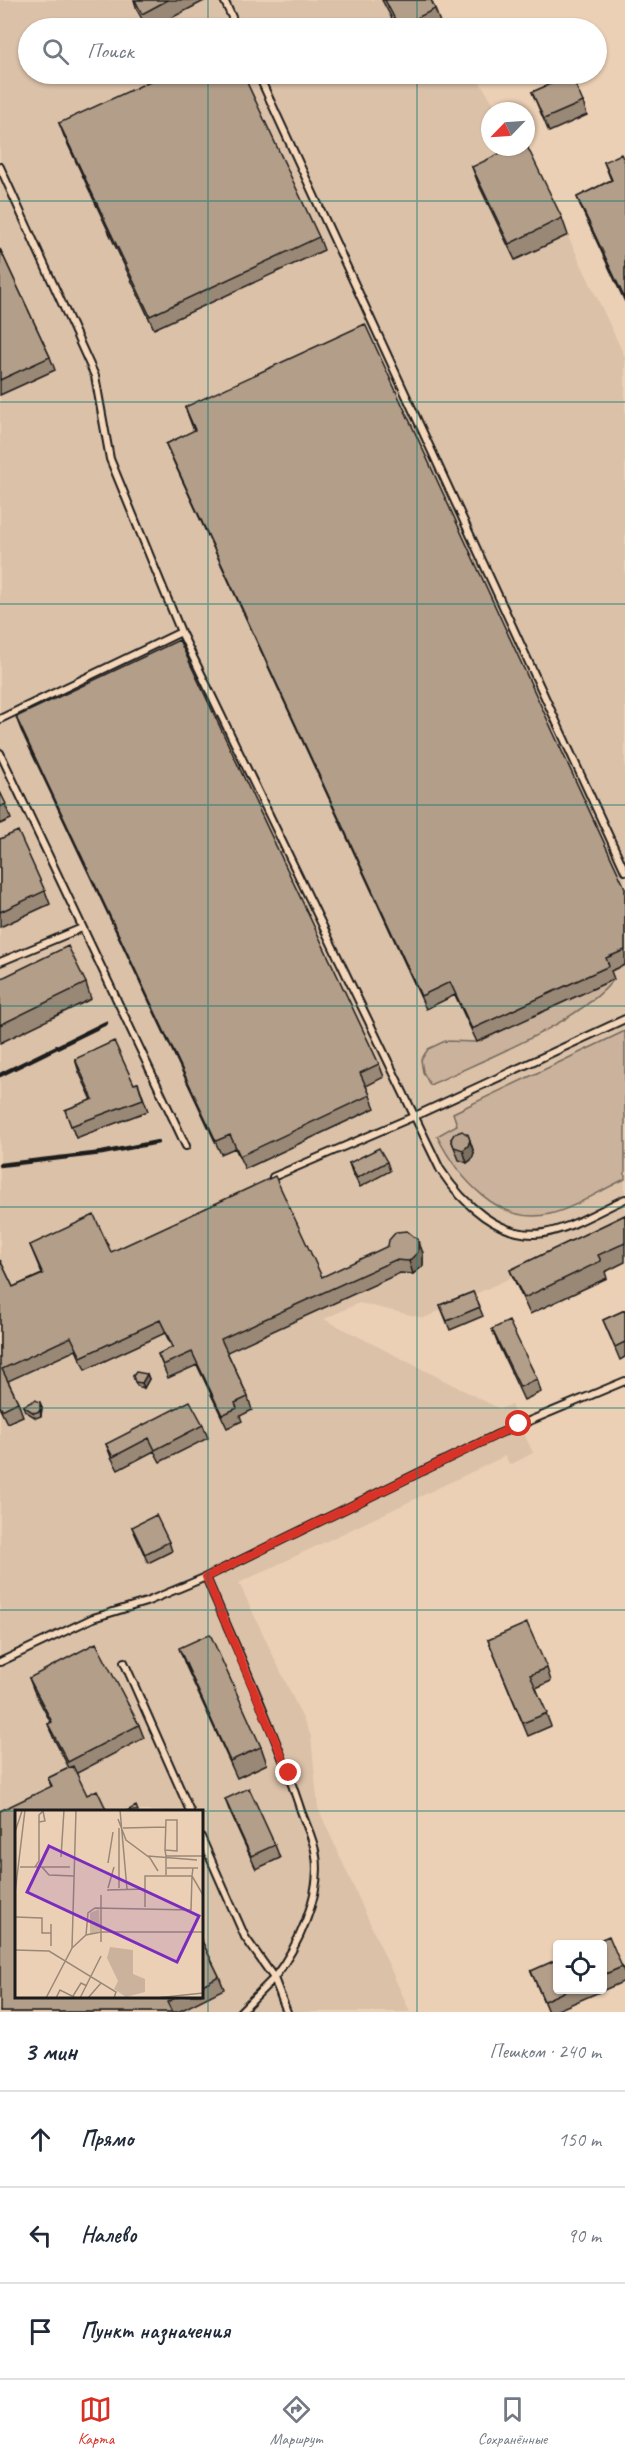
<!DOCTYPE html>
<html lang="ru">
<head>
<meta charset="utf-8">
<style>
  :root { --surface:#fff; --page:#f6f6f7; --text:#1f2937; --muted:#747a83; --line:#e0e1e3; --accent:#d93025 }
  body { margin:0; font-family:Caveat,sans-serif; background:var(--page); color:var(--text) }
  .controls { position:absolute; right:18px; bottom:18px; display:grid; overflow:hidden; border-radius:6px; box-shadow:0 2px 4px #0004 }
  .controls button { width:54px; height:54px; display:grid; place-items:center; padding:0; border:0; border-bottom:2px solid var(--line); background:var(--surface); color:var(--text); font:30px sans-serif }
  .compass { position:absolute; left:481px; top:102px; width:54px; height:54px; border-radius:50%; background:var(--surface); box-shadow:0 2px 4px #0004; rotate:245deg }
  .stop { position:absolute; width:18px; height:18px; margin:-14px; border:4px solid #d93025; border-radius:50%; background:#fff }
  .stop.end { background:#d93025; border-color:#fff; box-shadow:0 2px 6px #0008 }
  .list { margin:0; padding:0; list-style:none }
  h2 { display:flex; justify-content:space-between; align-items:center; height:78px; margin:0; padding:0 24px; font-size:26px }
  h2 small { font-size:20px; font-weight:400; color:var(--muted) }
  .list li { display:grid; grid-template-columns:39px 1fr auto; gap:18px; align-items:center; box-sizing:border-box; height:96px; padding:0 24px; border-top:2px solid var(--line) }
  .list b { display:block; font-size:22px; white-space:nowrap }
  .list em { font-size:20px; font-style:normal; color:var(--muted) }
  .icon { flex:none; width:33px; height:33px; fill:none; stroke:currentColor; stroke-width:2; stroke-linecap:round; stroke-linejoin:round }
  .map { position:relative; flex:none; width:625px; height:2012px; overflow:hidden }
  .search { position:absolute; background:var(--surface); box-shadow:0 2px 4px #0004; left:18px; right:18px; top:18px; height:66px; display:flex; align-items:center; gap:15px; box-sizing:border-box; padding:0 21px; border-radius:33px; color:var(--muted); font-size:22px }
  .sheet { height:366px; background:var(--surface) }
  nav { display:flex; justify-content:space-around; align-items:center; box-sizing:border-box; height:84px; border-top:2px solid var(--line); background:var(--surface); font-size:16px; color:var(--muted) }
  nav a { display:grid; justify-items:center; gap:3px }
  nav .on { color:var(--accent) }
  .map>svg:first-child { display:block }
  .built { fill:#dbc1a8; fill-rule:evenodd }
  .green { fill:#cab29c; stroke:#73675c; stroke-width:1.5 }
  .lines { fill:none; stroke-linecap:round; stroke-linejoin:round }
  .lane-casing { stroke:#1c1c1c; stroke-width:10 }
  .lane { stroke:#f5d8bb; stroke-width:6 }
  .rail { stroke:#1c1c1c; stroke-width:4.5 }
  .wall { fill:#9a8876; stroke:#1c1c1c; stroke-width:1.5 }
  .shaded-wall { fill:#7d6f60; stroke:#1c1c1c; stroke-width:1.5 }
  .building { fill:#b39e89; stroke:#1c1c1c; stroke-width:1.5 }
  .route { stroke:#d93025; stroke-width:8 }
  .grid { fill:none; stroke:#0f766e; stroke-width:1.5; stroke-opacity:0.55 }
  .inset-road { fill:none; stroke:#998878; stroke-width:1.5 }
  .view { fill:#7b2cbf; fill-opacity:0.15; stroke:#7b2cbf; stroke-width:3 }
  .inset-edge { fill:none; stroke:#1c1c1c; stroke-width:3 }
</style>
</head>
<body>
<div class="map">
<svg width="625" height="2012" viewBox="0 0 625 2012">
  <rect width="100%" height="100%" fill="#ecd0b5"/>
  <filter id="ink" filterUnits="userSpaceOnUse"><feTurbulence type="fractalNoise" baseFrequency=".0167" numOctaves="2"/><feDisplacementMap in="SourceGraphic" scale="12" xChannelSelector="R" yChannelSelector="G"/><feConvolveMatrix kernelMatrix="1 2 1 2 8 2 1 2 1" color-interpolation-filters="sRGB"/></filter>
  <g filter="url(#ink)">
    <path class="built" d="M0,0H428L444,28H28V74H474L499,111H490V147H524L531,158L625,357V1224L603,1226L572,1240L568,1251L424,1318L359,1303L324,1319L500,1409L511,1405L533,1453L510,1465L505,1456L239,1583L311,1736L318,1808L410,2012H0ZM16,1811H201V1996H16Z"/>
    <path class="green" d="M614,979C580,1023 482,1060 430,1085L423,1072L421,1060L428,1049L445,1041L477,1042Z
      M625,1031V1179C601,1190 575,1208 550,1214C499,1227 457,1176 437,1136L457,1125L453,1113Z"/>
    <g class="lines">
      <defs>
        <path id="lane" d="M224,0L237,28
          M258,74L625,871
          M0,167L95,376L110,459L181,632L440,1169C462,1203 500,1240 544,1233C572,1228 600,1210 625,1199
          M0,719L181,632
          M0,753L186,1146
          M0,962L82,928
          M273,1177L415,1116L625,1019
          M206,1577C238,1652 273,1727 299,1805C304,1822 314,1838 316,1856C322,1896 297,1948 274,1978L287,2012
          M0,1662L93,1618L146,1602L206,1577L498,1434L625,1381
          M124,1662L190,1811
          M201,1837L245,1937L274,1978L240,2012"/>
      </defs>
      <use href="#lane" class="lane-casing"/>
      <use href="#lane" class="lane"/>
      <path class="rail" d="M0,1075L106,1023
        M0,1165L102,1153L158,1142"/>
    </g>
    <path class="wall" d="M134,0H206L152,28H147L137,10Z
      M382,0H431L435,9L441,25L435,28H397Z
      M532,92L583,102L587,115L549,132Z
      M59,123L319,237L324,250L154,329L64,136Z
      M604,162H625V302L582,210L577,197L611,180Z
      M472,167L562,218L568,235L515,260L478,183Z
      M0,249L50,357L55,370L0,395Z
      M185,407L625,888V965L611,971L614,979L477,1042L455,995L426,1009L171,456L166,444L194,431Z
      M16,717L379,1064L384,1077L366,1086L375,1108L245,1169L235,1148L221,1154L21,730Z
      M0,792L11,819L0,824Z
      M0,839L45,891L50,904L0,927Z
      M0,979L86,983L91,999L0,1043Z
      M75,1059L134,1084L138,1083L148,1111L76,1138L65,1110L92,1100L79,1072Z
      M468,1135L474,1153L472,1159L467,1163L459,1160L451,1139Z
      M387,1162L390,1171L360,1187L352,1172L349,1163Z
      M625,1215V1262L605,1272L607,1278L530,1314L517,1286L510,1270Z
      M30,1245L111,1252L322,1277L423,1253V1266L413,1274L400,1273L227,1352L248,1397L252,1410L240,1416L242,1421L227,1428L197,1365L168,1378L158,1354L172,1347L165,1333L85,1370L76,1350L8,1381L18,1402L23,1416L7,1423L0,1409V1260L13,1287L42,1274Z
      M473,1292L483,1316L450,1330L440,1305Z
      M625,1310V1357L620,1360L603,1320Z
      M492,1329L537,1379L541,1392L524,1400L497,1342Z
      M147,1374L149,1379L144,1388L137,1386L133,1376Z
      M23,1406L42,1407L41,1416L36,1418L25,1411Z
      M203,1425L208,1438L160,1462L154,1451L118,1470L111,1457L106,1444Z
      M132,1527L169,1542L172,1551L148,1563Z
      M488,1640L547,1668L551,1681L536,1688L551,1726L528,1736Z
      M179,1648L261,1747L267,1764L237,1778L185,1664Z
      M29,1678L139,1725L144,1738L77,1773L16,1995H201V1939L219,1976L224,1989L178,2012H0L51,1786L48,1778L69,1768L53,1737L48,1724L51,1723L34,1691Z
      M225,1799L275,1845L280,1858L256,1869L230,1812Z
      M603,1944L622,1967L625,1974V1981L553,2012H548L531,1971L558,1989H603Z"/>
    <path class="shaded-wall" d="M468,1135L474,1153L472,1159L467,1163L463,1150Z
      M418,1240L423,1253V1266L413,1274L409,1261Z
      M147,1374L149,1379L144,1388L142,1383Z
      M40,1402L42,1407L41,1416L40,1411Z"/>
    <path class="building" d="M135,0H168L142,14Z
      M385,0H431L435,9L399,27Z
      M166,74H243L319,237L150,316L59,123Z
      M571,75L583,102L544,119L532,92Z
      M526,144L562,218L509,244L472,167L513,147H526Z
      M621,154L625,162V299L577,197L612,180L604,162Z
      M0,249L50,357L0,380Z
      M365,324L625,888V950L606,958L609,966L472,1029L450,982L421,996L166,444L195,430L185,407Z
      M179,640L379,1064L360,1073L370,1095L240,1156L230,1135L216,1141L16,717Z
      M0,792L6,804L0,807Z
      M18,831L45,891L0,912V839Z
      M68,946L86,983L0,1025V979Z
      M114,1041L134,1084L138,1083L143,1099L71,1126L65,1110L93,1099L75,1059Z
      M462,1131L468,1135L470,1140L468,1146L463,1150L454,1147L451,1139L454,1134Z
      M379,1148L387,1162L357,1178L349,1163Z
      M275,1176L322,1277L388,1246L389,1240L396,1232L407,1231L418,1240V1252L409,1261L395,1260L221,1339L248,1397L235,1403L237,1408L222,1415L192,1352L163,1365L158,1354L173,1347L160,1320L81,1357L71,1337L2,1369L18,1402L2,1410L0,1406V1260L13,1287L43,1274L30,1245L94,1215L111,1252Z
      M625,1215V1243L598,1255L601,1261L524,1298L510,1270Z
      M473,1292L480,1307L447,1321L440,1305Z
      M625,1310V1342L615,1347L603,1320Z
      M509,1321L537,1379L520,1387L492,1329Z
      M136,1372L147,1374L142,1383L135,1382L133,1376Z
      M35,1400L40,1402V1411L34,1413L23,1406Z
      M190,1401L203,1425L155,1450L149,1438L113,1457L106,1444Z
      M156,1515L169,1542L145,1554L132,1527Z
      M527,1623L547,1668L530,1675L547,1713L523,1723L488,1640Z
      M210,1634L261,1747L230,1761L179,1648Z
      M96,1643L139,1725L68,1762L48,1724L52,1722L29,1678Z
      M73,1766L87,1795L97,1790L107,1811H16V1995H181L167,2002L172,2012H0V1811L52,1786L48,1778Z
      M249,1788L275,1845L251,1856L225,1799Z
      M136,1806L138,1811H127Z
      M609,1936L622,1967L603,1975V1944H590Z
      M201,1939L219,1976L201,1986Z
      M558,1959V1989H570L544,2001L531,1971Z"/>
  </g>
  <g class="lines" filter="url(#ink)">
    <path class="route" d="M289,1773L206,1577L519,1424"/>
  </g>
  <path class="grid" d="M208,0V28M417,0V28M208,74V2012M417,74V2012M0,201H625M0,402H625M0,604H625M0,805H625M0,1006H625M0,1207H625M0,1408H625M0,1610H625M0,1811H625"/>
  <g transform="translate(15 1810)">
    <rect width="188" height="188" fill="#ecd0b5"/>
    <path d="M84,99L85,121L75,124V103ZM95,137L118,140V164L130,169V182L111,187L99,179L103,171L92,148Z" fill="#cab29c"/>
    <path class="inset-road" d="M105,0L112,79M103,9L111,30L135,48L143,61M104,18V78M108,18L151,17M0,22L7,1M150,40L162,41V10H151L150,40L151,46M133,46L182,50M46,47L49,0M93,53L98,22M5,57H27L34,65L59,66M20,57L24,51V5L28,1L30,11L24,12M27,57H55M152,58H183M178,58L177,66L188,85M151,65V46H188M93,78L99,57M92,80L130,79M0,83L10,0M0,107L27,108V123H36M36,114V136M71,125L73,103L80,98L176,100L177,66H130V97M86,132V85M57,138L71,125L86,122H188M0,140L34,141L101,182L99,188M58,186L66,173L72,176M31,188L57,138L61,0M41,188L45,180L61,188M65,188L86,146M73,188L86,173M141,188L188,183"/>
    <path class="view" d="M34,36L184,106L162,152L12,82Z"/>
    <rect width="188" height="188" class="inset-edge"/>
  </g>
</svg>
<div class="controls">
<button><svg class="icon" aria-label="locate" viewBox="0 0 24 24"><circle cx="12" cy="12" r="6"/><path d="M12 2v4M12 18v4M2 12h4M18 12h4"/></svg></button>
</div>
<svg class="compass" viewBox="-18 -18 36 36"><path d="M0-13l5 13h-10z" fill="#e53935"/><path d="M0 13l5-13h-10z" fill="#747a83"/></svg>
<div class="stop" style="left:519px;top:1424px"></div>
<div class="stop end" style="left:289px;top:1773px"></div>
<div class="search"><svg class="icon" aria-label="search" viewBox="0 0 24 24"><circle cx="10" cy="10" r="6"/><path d="M15 15l6 6"/></svg>Поиск</div>
</div>
<section class="sheet">
<h2>3 мин<small>Пешком · 240 m</small></h2>
<ul class="list">
<li><svg class="icon" aria-label="ahead" viewBox="0 0 24 24"><path d="M12 20V5M6 11l6-6 6 6"/></svg><div><b>Прямо</b></div><em>150 m</em></li>
<li><svg class="icon" aria-label="left" viewBox="0 0 24 24"><path d="M17 20v-9H6M10 6l-5 5 5 5"/></svg><div><b>Налево</b></div><em>90 m</em></li>
<li><svg class="icon" aria-label="arrive" viewBox="0 0 24 24"><path d="M6 21V4h12l-3 4 3 4H6"/></svg><div><b>Пункт назначения</b></div></li>
</ul>
</section>
<nav>
<a class="on"><svg class="icon" aria-label="map" viewBox="0 0 24 24"><path d="M3 6l6-2 6 2 6-2v14l-6 2-6-2-6 2zM9 4v14M15 6v14"/></svg>Карта</a>
<a><svg class="icon" aria-label="directions" viewBox="0 0 24 24"><path d="M12 3l9 9-9 9-9-9zM9 14v-3h6M13 9l2 2-2 2"/></svg>Маршрут</a>
<a><svg class="icon" aria-label="saved" viewBox="0 0 24 24"><path d="M7 4h10v16l-5-4-5 4z"/></svg>Сохранённые</a>
</nav>
</body>
</html>
